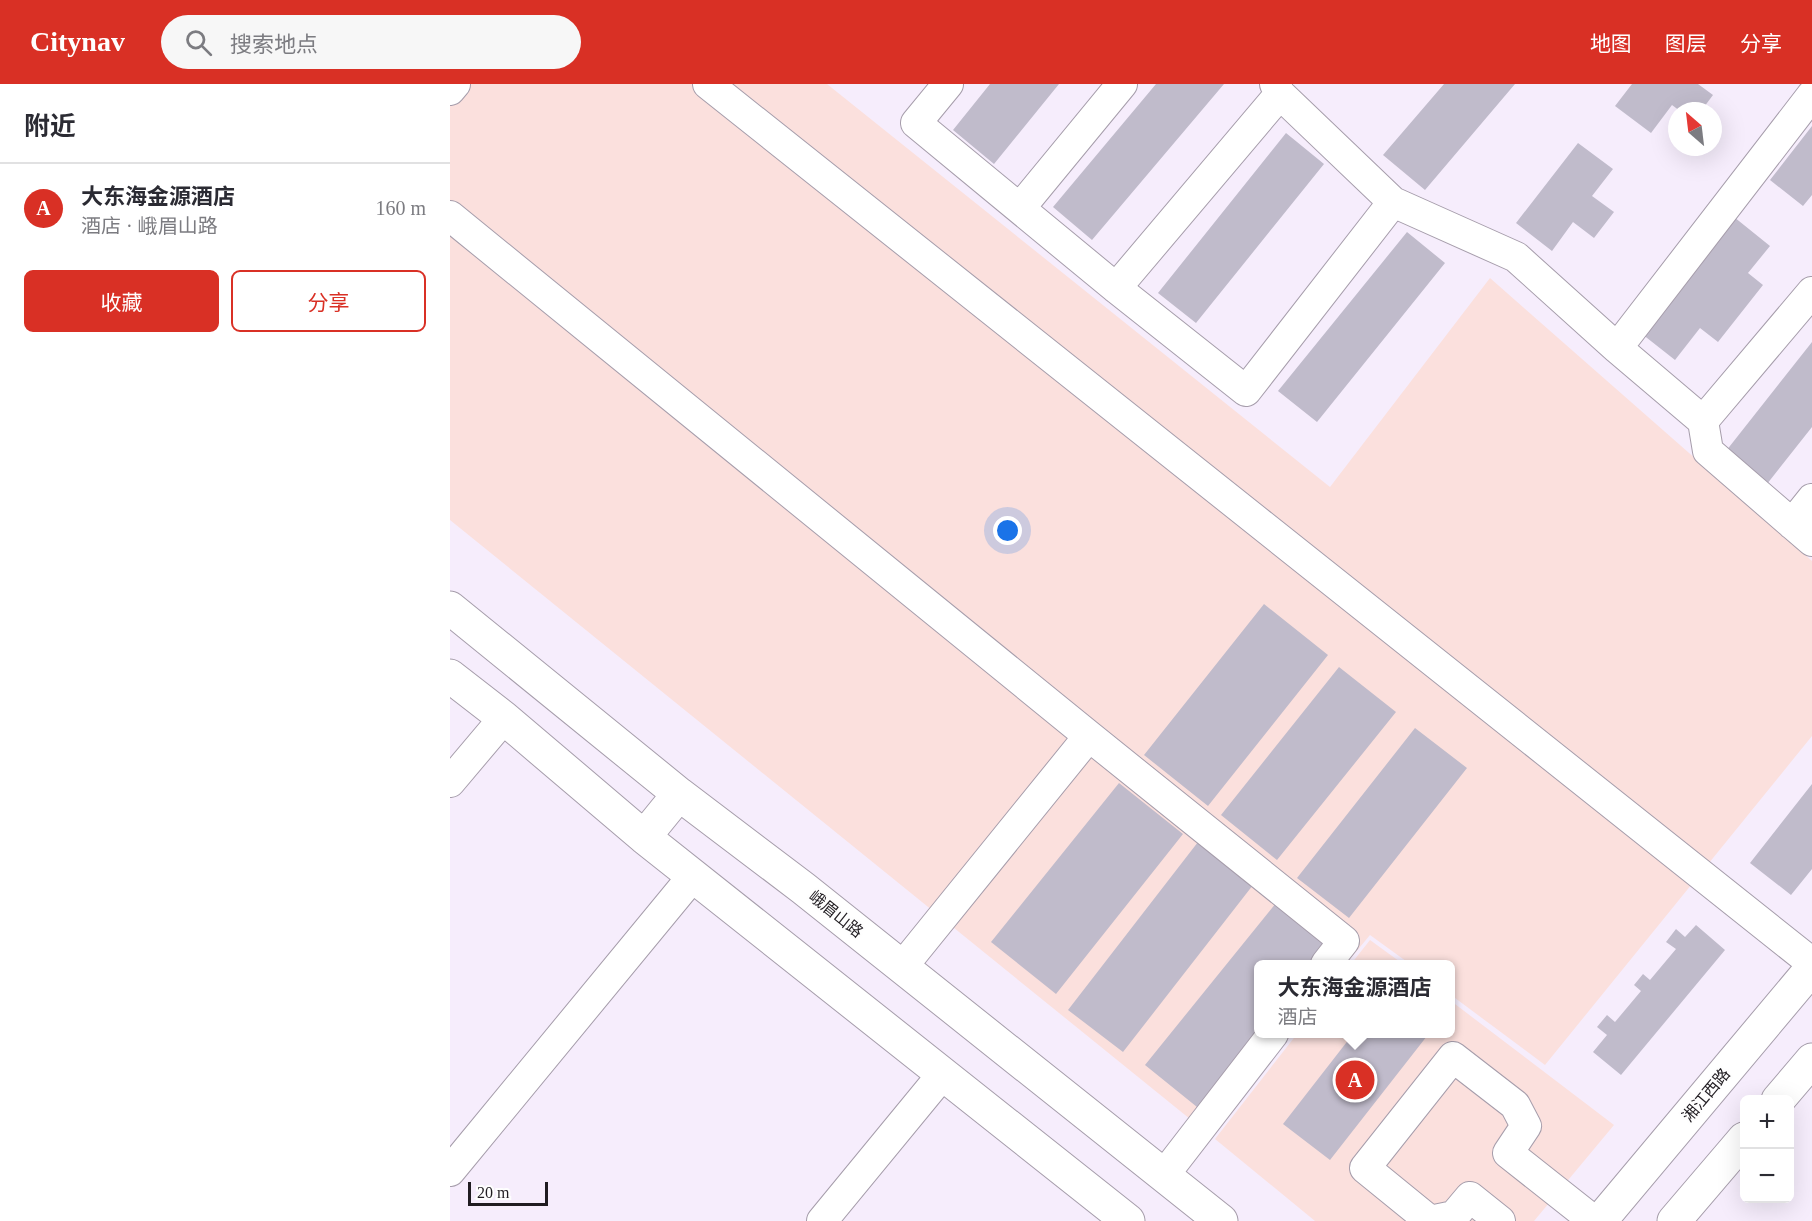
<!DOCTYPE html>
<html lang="zh">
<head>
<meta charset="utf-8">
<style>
  :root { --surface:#fff; --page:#f7f7f7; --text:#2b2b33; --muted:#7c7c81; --line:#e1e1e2; --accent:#d93025 }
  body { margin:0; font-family:"Times New Roman","Noto Sans SC",serif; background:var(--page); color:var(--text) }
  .controls { position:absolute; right:18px; bottom:18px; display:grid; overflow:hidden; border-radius:9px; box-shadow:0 6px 24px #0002 }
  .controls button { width:54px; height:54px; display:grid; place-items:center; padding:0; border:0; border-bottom:2px solid var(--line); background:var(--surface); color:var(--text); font:30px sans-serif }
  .compass { position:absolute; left:1218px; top:18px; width:54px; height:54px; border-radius:50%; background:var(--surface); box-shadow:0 6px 24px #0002; rotate:332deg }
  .scale { position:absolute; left:18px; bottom:15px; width:80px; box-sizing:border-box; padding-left:6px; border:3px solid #201c21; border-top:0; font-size:16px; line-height:21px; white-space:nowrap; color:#201c21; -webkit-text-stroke:4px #fefefe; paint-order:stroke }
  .you { position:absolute; left:558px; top:447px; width:21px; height:21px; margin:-15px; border:4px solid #fff; border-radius:50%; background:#1a73e8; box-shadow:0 0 0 9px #1a73e833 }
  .badge { display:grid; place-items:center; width:39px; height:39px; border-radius:50%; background:var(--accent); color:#fff; font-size:20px; font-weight:700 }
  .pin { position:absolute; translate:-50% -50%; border:3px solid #fff; box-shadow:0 2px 6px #0006 }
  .popup { position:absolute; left:804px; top:876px; width:201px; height:78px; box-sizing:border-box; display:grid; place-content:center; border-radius:9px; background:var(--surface); filter:drop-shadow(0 2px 4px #0005); font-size:20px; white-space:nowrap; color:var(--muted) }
  .popup b { font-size:22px; color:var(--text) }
  .popup::after { content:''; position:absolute; left:50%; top:100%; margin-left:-12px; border:12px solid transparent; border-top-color:var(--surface) }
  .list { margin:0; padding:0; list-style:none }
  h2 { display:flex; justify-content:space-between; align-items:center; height:78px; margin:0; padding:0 24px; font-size:26px }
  h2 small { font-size:20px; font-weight:400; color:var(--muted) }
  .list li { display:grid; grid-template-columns:39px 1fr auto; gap:18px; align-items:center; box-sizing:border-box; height:90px; padding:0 24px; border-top:2px solid var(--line) }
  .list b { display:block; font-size:22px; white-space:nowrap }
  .list p { margin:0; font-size:20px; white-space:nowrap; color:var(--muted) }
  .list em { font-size:20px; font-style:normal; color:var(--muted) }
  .actions { display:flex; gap:12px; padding:18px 24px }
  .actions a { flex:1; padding:14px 0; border:2px solid var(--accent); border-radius:9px; text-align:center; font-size:21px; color:var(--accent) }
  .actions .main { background:var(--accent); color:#fff }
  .icon { flex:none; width:33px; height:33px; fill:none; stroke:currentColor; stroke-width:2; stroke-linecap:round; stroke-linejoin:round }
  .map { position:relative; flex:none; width:1362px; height:1137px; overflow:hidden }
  header { display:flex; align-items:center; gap:36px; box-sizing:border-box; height:84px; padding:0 30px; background:var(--accent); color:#fff }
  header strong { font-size:28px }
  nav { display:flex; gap:33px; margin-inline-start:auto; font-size:21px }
  .search { width:420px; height:54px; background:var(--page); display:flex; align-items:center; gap:15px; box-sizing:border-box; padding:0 21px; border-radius:33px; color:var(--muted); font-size:22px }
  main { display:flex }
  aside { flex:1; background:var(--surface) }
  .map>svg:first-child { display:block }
  .commercial { fill:#fbe0dd }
  .building { fill:#c0bbcb }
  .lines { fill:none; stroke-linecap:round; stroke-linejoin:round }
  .minor-casing { stroke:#a69dab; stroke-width:32 }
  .tertiary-casing { stroke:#a69dab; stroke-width:35 }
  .primary-casing { stroke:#a69dab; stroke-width:35 }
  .minor { stroke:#fff; stroke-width:30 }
  .tertiary { stroke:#fff; stroke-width:33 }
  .primary { stroke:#fff; stroke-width:33 }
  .labels { text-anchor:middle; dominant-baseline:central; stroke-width:5; stroke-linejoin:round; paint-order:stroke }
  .street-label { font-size:16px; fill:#201c21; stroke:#fefefe }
</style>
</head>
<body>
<header>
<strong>Citynav</strong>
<div class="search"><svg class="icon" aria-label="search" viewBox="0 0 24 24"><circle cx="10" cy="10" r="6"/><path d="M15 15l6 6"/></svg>搜索地点</div>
<nav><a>地图</a><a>图层</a><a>分享</a></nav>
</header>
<main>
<aside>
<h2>附近<small></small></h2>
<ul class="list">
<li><span class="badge">A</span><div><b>大东海金源酒店</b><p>酒店 · 峨眉山路</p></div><em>160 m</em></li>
</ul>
<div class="actions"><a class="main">收藏</a><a>分享</a></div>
</aside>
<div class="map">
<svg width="1362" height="1137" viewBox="0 0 1362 1137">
  <rect width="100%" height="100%" fill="#f6edfc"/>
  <path class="commercial" d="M0,0H377L880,403L1040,194L1362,477V652L1095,981L1001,911V880H960L920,851L896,880H809V950H842L761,1052L0,436Z
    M920,856L953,880H901Z
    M1001,917L1164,1041L1084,1137H865L765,1055L847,950H1001Z"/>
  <path class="building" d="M540,0H609L544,80L503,46Z
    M706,0H774L642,156L603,123Z
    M994,0H1065L975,106L933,71Z
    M1182,0H1248L1263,11L1251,27H1230L1222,21L1201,49L1165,22Z
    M1362,42V111L1353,122L1320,96Z
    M836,49L874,80L746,239L708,209Z
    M1128,59L1163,85L1142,112L1164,128L1144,154L1123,138L1102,167L1066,139Z
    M1284,133L1320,162L1298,189L1313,201L1268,258L1250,244L1225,276L1192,250Z
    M957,148L995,179L867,338L828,307Z
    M1362,258V343L1317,400L1276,367Z
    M814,520L878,571L758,722L694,671Z
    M889,583L946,628L827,776L771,731Z
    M965,644L1017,684L899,834L847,794Z
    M669,699L733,750L606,910L541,858Z
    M1362,700V785L1341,811L1300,779Z
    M748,758L803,801L673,968L618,926Z
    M826,819L878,861L862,880H809V946L747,1023L695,981Z
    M1246,841L1275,866L1171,991L1143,968L1157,951L1147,943L1157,931L1165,938L1191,907L1184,901L1193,890L1200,896L1226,865L1216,858L1226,845L1235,853Z
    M903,950H974L977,952L880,1076L833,1040Z"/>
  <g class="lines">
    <defs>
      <path id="minor" d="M258,0L1362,879
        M498,0L466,39L666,204L796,307L943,118
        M825,0L830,10L943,118L1066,173L1167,264L1253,337L1258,367L1362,457
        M0,6L5,0
        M570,124L672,0
        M0,132L639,652L894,857L876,880
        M666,204L830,10
        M1167,264L1362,11
        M1253,337L1362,208
        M1342,440L1362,415
        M0,698L54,634
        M452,883L639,652
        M0,1087L243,792
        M714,1091L823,950
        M372,1137L492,991
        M1050,1137L1020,1113L1004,1132L980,1137L915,1084L1003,973L1065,1021L1076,1042L1058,1069L1144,1137"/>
      <path id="tertiary" d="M0,524L229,710L353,804L771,1137
        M0,592L54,634L194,753L678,1137
        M194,753L229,710"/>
      <path id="primary" d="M1328,1016L1362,976
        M1150,1137L1362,884
        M1224,1137L1294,1055"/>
    </defs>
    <use href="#minor" class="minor-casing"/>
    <use href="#tertiary" class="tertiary-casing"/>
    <use href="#primary" class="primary-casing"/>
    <use href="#minor" class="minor"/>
    <use href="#tertiary" class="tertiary"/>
    <use href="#primary" class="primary"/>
  </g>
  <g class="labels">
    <g class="street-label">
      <text transform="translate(386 830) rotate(39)">峨眉山路</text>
      <text transform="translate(1256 1011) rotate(-50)">湘江西路</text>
    </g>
  </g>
</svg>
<div class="controls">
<button>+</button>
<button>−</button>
</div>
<svg class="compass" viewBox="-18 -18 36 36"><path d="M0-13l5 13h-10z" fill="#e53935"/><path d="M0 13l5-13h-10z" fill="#7c7c81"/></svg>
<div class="scale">20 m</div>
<div class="you"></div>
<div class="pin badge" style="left:905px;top:996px">A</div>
<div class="popup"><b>大东海金源酒店</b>酒店</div>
</div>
</main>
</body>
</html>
